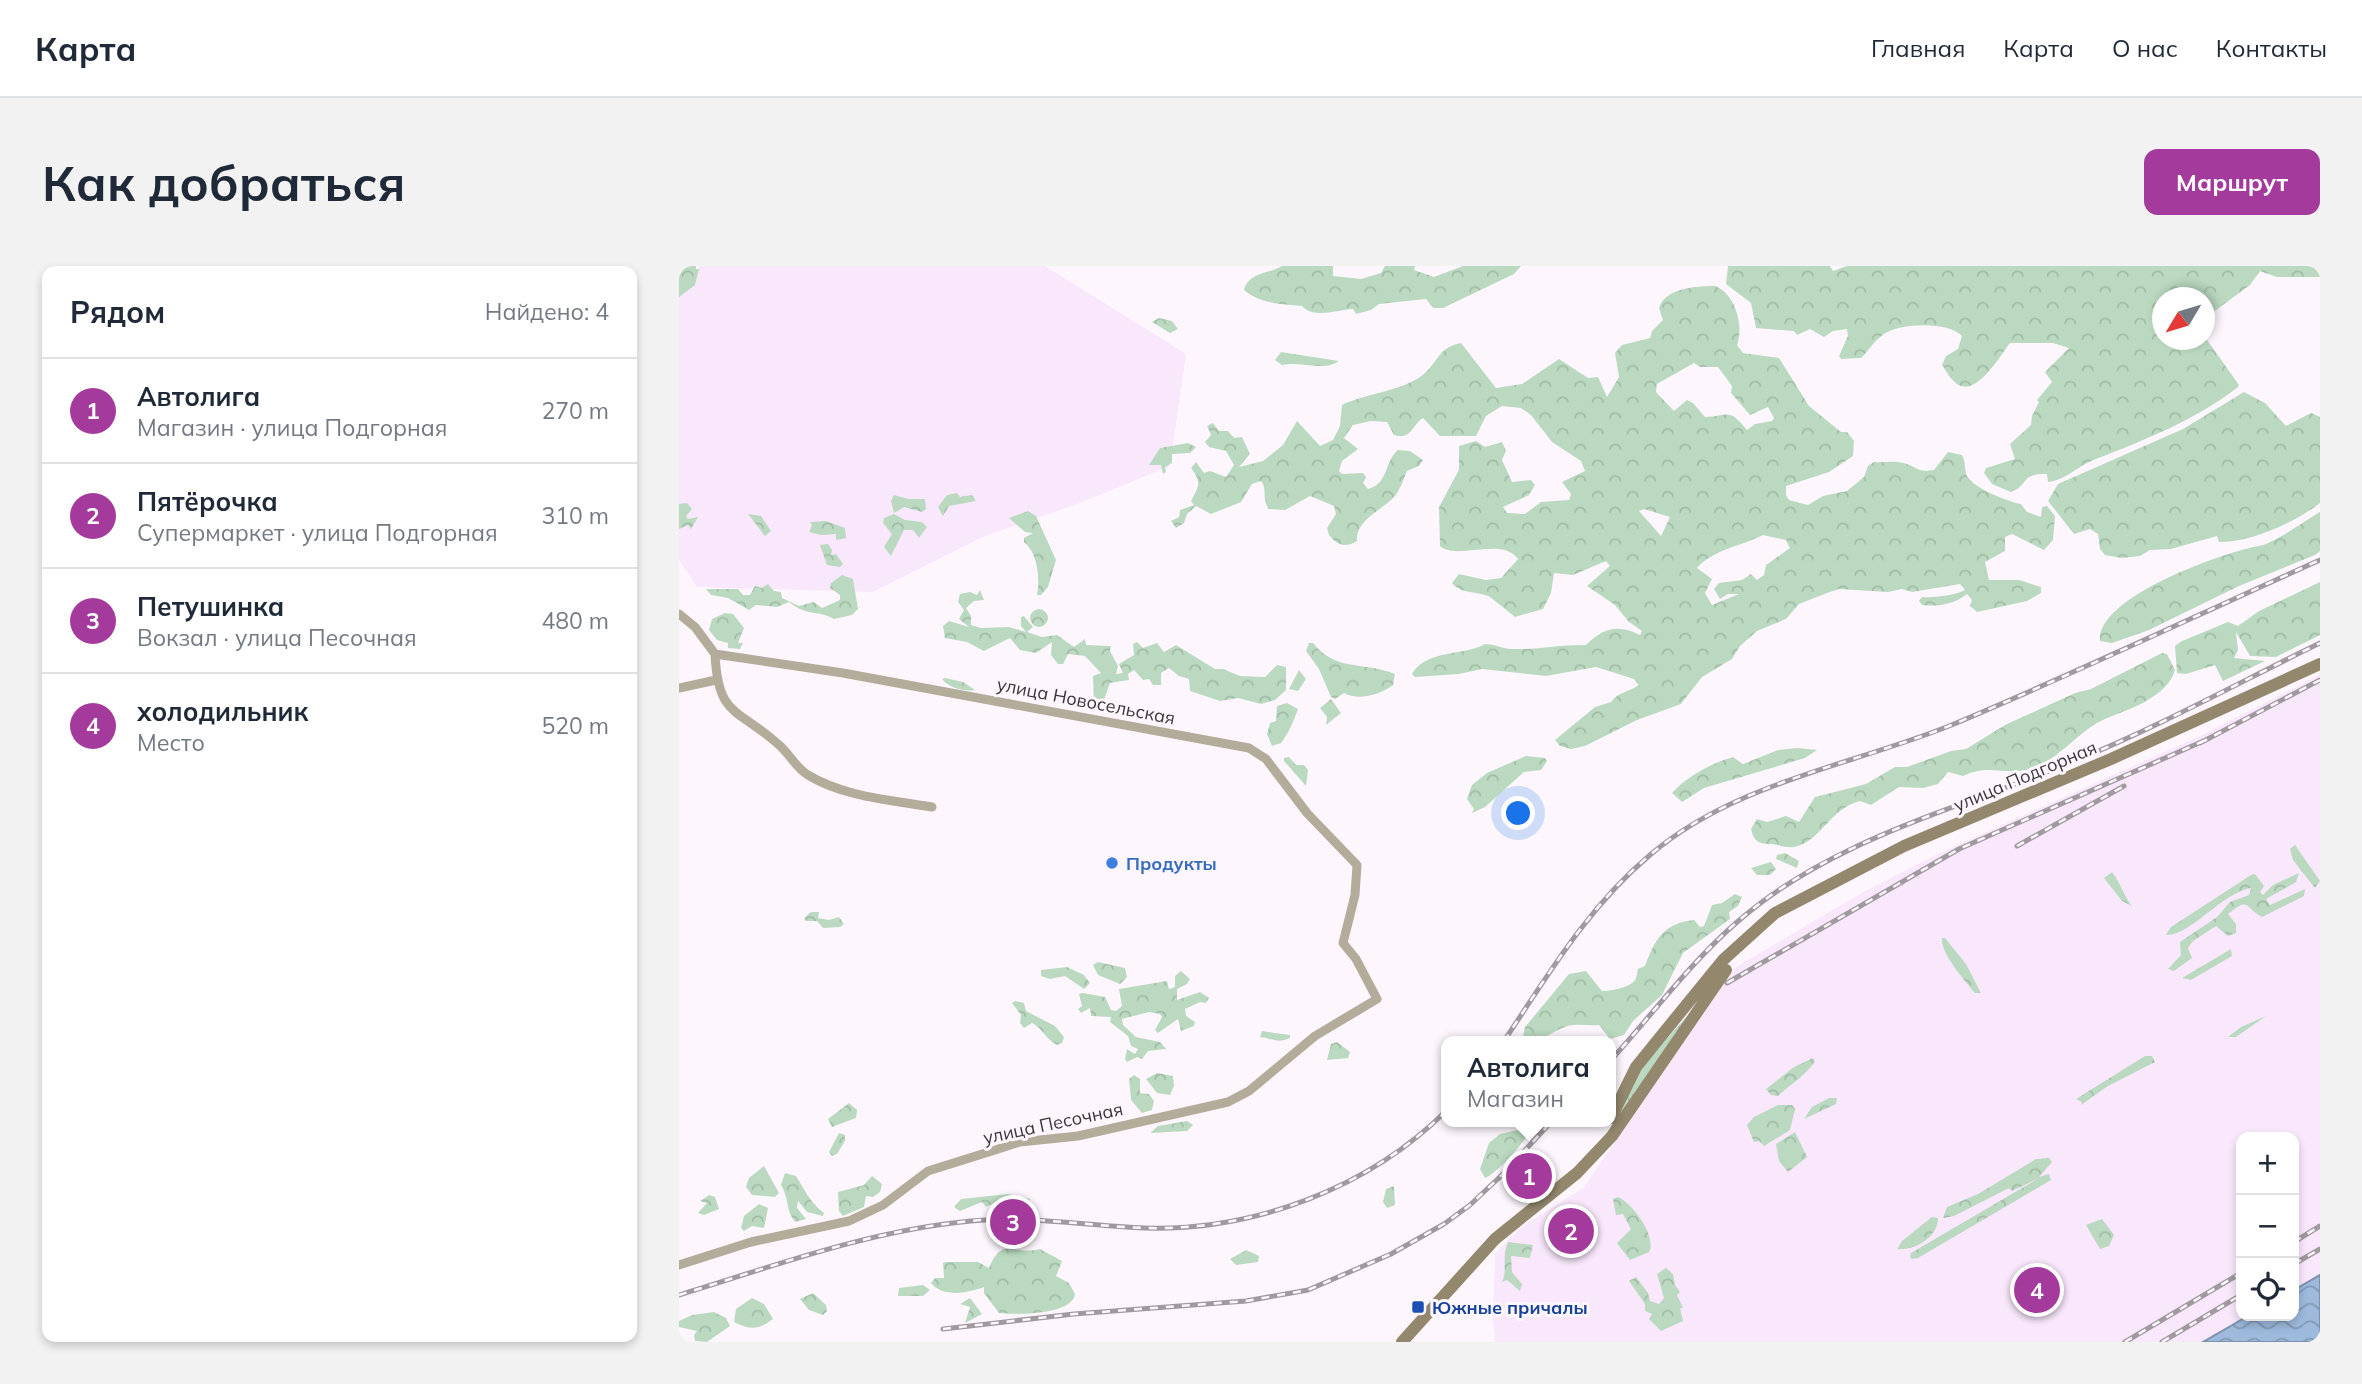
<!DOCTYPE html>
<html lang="ru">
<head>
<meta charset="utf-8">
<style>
  :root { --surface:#fff; --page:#f2f2f3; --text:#1f2937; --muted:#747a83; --line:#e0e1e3; --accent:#a43a9c }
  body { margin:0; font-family:Mulish,sans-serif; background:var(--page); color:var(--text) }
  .controls { position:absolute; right:21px; bottom:21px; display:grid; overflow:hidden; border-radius:14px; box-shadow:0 4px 10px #0003 }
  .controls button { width:63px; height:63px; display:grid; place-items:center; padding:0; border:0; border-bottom:2px solid var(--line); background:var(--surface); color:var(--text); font:35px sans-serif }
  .compass { position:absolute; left:1473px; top:21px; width:63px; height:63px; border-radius:50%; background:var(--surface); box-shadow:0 4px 10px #0003; rotate:232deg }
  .you { position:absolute; left:840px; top:548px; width:24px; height:24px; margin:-18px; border:5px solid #fff; border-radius:50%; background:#1a73e8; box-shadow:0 0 0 10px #1a73e833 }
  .badge { display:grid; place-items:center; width:46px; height:46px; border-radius:50%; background:var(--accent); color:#fff; font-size:23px; font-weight:700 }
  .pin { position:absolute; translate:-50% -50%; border:4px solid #fff; box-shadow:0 2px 7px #0006 }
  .popup { position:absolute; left:762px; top:770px; width:175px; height:91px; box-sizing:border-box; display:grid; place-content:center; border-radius:14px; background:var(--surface); filter:drop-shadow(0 2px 5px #0005); font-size:23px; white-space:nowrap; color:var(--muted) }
  .popup b { font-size:26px; color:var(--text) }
  .popup::after { content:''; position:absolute; left:50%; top:100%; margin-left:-14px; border:14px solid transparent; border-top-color:var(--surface) }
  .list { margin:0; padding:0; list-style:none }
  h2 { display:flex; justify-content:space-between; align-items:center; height:91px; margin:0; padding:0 28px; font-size:30px }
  h2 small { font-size:23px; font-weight:400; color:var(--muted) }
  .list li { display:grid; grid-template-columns:46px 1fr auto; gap:21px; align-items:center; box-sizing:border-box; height:105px; padding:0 28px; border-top:2px solid var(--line) }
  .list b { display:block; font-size:26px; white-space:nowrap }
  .list p { margin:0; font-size:23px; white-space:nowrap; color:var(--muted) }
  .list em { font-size:23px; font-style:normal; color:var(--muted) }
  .icon { flex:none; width:38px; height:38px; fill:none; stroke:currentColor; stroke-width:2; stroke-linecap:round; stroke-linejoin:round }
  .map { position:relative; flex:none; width:1641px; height:1076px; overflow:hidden; border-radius:14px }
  header { display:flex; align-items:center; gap:42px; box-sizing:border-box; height:98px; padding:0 35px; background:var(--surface); border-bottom:2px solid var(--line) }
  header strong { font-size:33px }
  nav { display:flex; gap:38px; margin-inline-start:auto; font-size:24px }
  .intro { display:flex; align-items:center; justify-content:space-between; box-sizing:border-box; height:168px; padding:0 42px }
  h1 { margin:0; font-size:49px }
  .button { padding:18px 32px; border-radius:14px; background:var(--accent); color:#fff; font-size:24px; font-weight:700 }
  main { display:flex; gap:42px; padding:0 42px }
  aside { flex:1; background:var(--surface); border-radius:14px; box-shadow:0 4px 10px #0003 }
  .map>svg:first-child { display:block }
  .built { fill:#f9e7fc }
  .grass { fill:url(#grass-tufts) }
  .forest { fill:url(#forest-crowns); fill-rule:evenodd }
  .water { fill:url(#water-waves); stroke:#7f92ac; stroke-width:2 }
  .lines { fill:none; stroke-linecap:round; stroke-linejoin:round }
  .street { stroke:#b4ac9a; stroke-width:9 }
  .secondary { stroke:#93876d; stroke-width:12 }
  .rail-casing { stroke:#a09aa0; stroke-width:5 }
  .rail { stroke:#fdf7fd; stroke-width:2.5; stroke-dasharray:8; stroke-linecap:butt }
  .shop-dot { fill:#3f7fe0; stroke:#fdf7fd; stroke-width:2.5 }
  .transit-dot { fill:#1a4fb4; stroke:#fdf7fd; stroke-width:2.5 }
  .labels { text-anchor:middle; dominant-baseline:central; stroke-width:6; stroke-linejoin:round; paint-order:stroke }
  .street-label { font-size:18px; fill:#3a353b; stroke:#fdf7fd }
  .shop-label { font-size:18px; font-weight:bold; fill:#366cbe; stroke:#fdf7fd; text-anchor:start }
  .transit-label { font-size:18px; font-weight:bold; fill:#164399; stroke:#fdf7fd; text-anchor:start }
</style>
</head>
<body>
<header>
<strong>Карта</strong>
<nav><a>Главная</a><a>Карта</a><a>О нас</a><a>Контакты</a></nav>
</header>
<div class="intro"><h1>Как добраться</h1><a class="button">Маршрут</a></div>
<main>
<aside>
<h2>Рядом<small>Найдено: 4</small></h2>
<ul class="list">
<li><span class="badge">1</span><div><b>Автолига</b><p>Магазин · улица Подгорная</p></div><em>270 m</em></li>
<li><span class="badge">2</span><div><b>Пятёрочка</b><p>Супермаркет · улица Подгорная</p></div><em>310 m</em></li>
<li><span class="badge">3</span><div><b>Петушинка</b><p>Вокзал · улица Песочная</p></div><em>480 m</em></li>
<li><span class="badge">4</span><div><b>холодильник</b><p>Место</p></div><em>520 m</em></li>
</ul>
</aside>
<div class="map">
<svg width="1641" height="1076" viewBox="0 0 1641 1076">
  <defs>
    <pattern id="grass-tufts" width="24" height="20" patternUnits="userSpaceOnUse" patternTransform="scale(1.75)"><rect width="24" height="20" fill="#bad9c0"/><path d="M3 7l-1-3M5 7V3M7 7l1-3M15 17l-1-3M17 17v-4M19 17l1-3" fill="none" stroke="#a1bba6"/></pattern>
    <pattern id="forest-crowns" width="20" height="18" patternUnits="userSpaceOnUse" patternTransform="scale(1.75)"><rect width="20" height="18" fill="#bad9c0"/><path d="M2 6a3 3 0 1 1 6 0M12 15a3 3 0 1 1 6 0" fill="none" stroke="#a1bba6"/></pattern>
    <pattern id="water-waves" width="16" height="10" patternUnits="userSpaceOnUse" patternTransform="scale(1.75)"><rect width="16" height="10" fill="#9dbadd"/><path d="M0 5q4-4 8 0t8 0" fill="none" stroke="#8198b4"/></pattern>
  </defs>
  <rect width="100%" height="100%" fill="#fdf7fd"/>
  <path class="built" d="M21,0H366L507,88L491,200L401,237L306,270L194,326L18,321L0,294V27Z
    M1641,409V1009L1615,1024V871H1562V1050H1569L1524,1076H816L814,1054L816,988L840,963L905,921L1057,701L1186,625L1261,587L1521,470Z"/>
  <path class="grass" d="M1009,749L928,869L965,798Z"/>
  <path class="forest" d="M0,0H17V3H20L16,19L0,31Z
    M603,0H654V10L682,13L702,7L706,0H736L735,4L755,11L784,0H842L835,8L764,42H754L747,33L700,38L692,44L677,48L674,43C658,44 634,53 623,40C603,38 581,38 565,24C570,6 590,8 603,0Z
    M1049,0H1151L1154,5L1168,0H1641V11H1598L1581,5L1571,19L1533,47L1526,61V32H1484V74H1526V71L1560,119L1558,122C1516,154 1466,174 1417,193C1400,199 1387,214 1369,216L1368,208C1341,207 1350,220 1332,226L1313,218L1305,207L1307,202L1336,193L1331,178L1352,159L1353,150L1360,136L1358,134L1373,116L1366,106L1390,82L1374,77H1331C1323,87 1300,127 1282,120C1274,118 1268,106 1263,99L1267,90L1279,83L1283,70C1269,55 1221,57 1205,68C1195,75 1191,83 1182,92L1162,93L1160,90L1169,70L1168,63L1154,65L1145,71L1131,63L1118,69L1115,65L1077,62L1072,37L1047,18Z
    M1036,20C1057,28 1065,61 1058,79L1064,87L1100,92L1130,140L1162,166H1168L1175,175L1174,190L1150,206L1107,220V229L1110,234L1129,239L1144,230L1168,225L1185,211L1189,200L1195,196C1205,197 1214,194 1224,197C1239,200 1236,207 1255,204L1269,186L1283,189C1287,196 1285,203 1288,210C1293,221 1329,236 1342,238L1348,246L1362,251L1363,241L1368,240L1376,250L1374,274L1365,284L1333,268L1326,271V285L1306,296L1310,314H1340L1362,321V327L1348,335L1298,346L1291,340L1293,334L1288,328C1276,338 1259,341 1243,339L1240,335L1243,331C1255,332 1277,329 1286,324L1281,318L1233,326L1223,323L1209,326L1160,323L1148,327L1120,338L1107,353L1078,365L1061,380L1053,393L1023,411L1002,438L958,454L906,480L892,483L881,480L876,474L916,441L932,436C939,426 950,426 960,419L955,413L917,401L867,410L803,403L780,408L736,411L733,408C747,383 786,390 806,378C816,378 824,383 833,383C858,384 883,378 907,379C924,362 939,358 961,369L963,365L950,356L936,339L908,320L931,300L927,295L894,309L875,307L872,327L864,343L836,351C832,348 812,331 809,330C797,325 782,328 773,317L780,308L807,314L822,312L839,293C823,270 777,295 761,280L760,241L780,204V180L797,175L806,181L823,176L827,185L823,194L833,216L852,214L856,219L850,229L824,241L828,247L846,248L862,236L890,234L892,228L883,216L906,205L902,195L873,176L852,149L842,142L823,140L807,150L797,170H761L744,152C732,160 733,174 715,169L708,156L692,155L674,159L665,172L679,183L663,195L660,205L663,208L684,207L687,211L684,217L689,223C710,218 705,195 719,184L731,185L744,194L740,200L728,205C725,212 722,221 718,227C707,244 677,251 678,275C667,282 659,280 650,269L648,262L657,248L655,240L631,230L606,244L590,243C582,233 589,223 582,215L573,218L562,236L532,248L517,240L508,248L505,257L497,262L492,255L500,251L501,244L515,239L512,235C520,220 523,217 512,202L517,196L525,207L531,205L547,211L555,199L547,185L530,181L526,176L532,169L528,160L534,157L540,165H549L555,172L563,171L571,188L560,201L584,195L604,179L618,155L641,180L654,174L661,160L663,139C688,127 718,126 741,111C758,100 758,81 782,77L817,122L843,118L880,93L909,112L919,111L928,131L940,111L936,87L943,79L971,72L973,65L984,54L980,42C986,22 1017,20 1036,20ZM1015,97L1021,101H1039L1053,120L1052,127L1071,149L1089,141L1095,152L1093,155L1076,158L1068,164C1049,141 1051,150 1026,151L1014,137L1008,134L995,145L977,126L978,118ZM965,243L991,251L982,270L960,245ZM1084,269L1107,274L1111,282L1087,299L1085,309L1078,314L1072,308L1063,314L1040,317L1035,323L1041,333L1049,328H1060L1033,339L1026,327L1033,313L1018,302C1035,283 1063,280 1084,269Z
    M480,52L493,55L499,63L491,67L473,56Z
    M602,86L660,95C646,106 621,95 603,99L596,94Z
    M1565,126L1586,137L1607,160L1632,147L1641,151V237C1617,256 1571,277 1540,276L1538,270L1492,283L1471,284L1461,290L1443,292L1426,289L1421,283L1419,268L1411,263L1395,268L1369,235L1379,218L1504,163Z
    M509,177L517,181L511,187L493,188V197L486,201L487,206L484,208L482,199H470L481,182Z
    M278,227L281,231L293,229L297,235L270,240L264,250L259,241L268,229Z
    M215,229L229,233H246L247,243L243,246L225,241L215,247L212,235Z
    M8,237L13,243L7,250L9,253L19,251L12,263L9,259L0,263V238Z
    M349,245L357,250L377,294L369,321L362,329H358C361,312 359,287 345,276V272L354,267L346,266L330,252Z
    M1641,246V285L1636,289L1560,320L1470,364L1433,377L1421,375C1417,330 1549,285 1580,280C1596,277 1625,255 1641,246Z
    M69,248L82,250L92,265L86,270Z
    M215,248L226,254L243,256L248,261L240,272L234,264H225L212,290L205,281L213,268L204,257L205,252Z
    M147,255L166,262L167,272L157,274V268L142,269L130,266L133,259L131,256Z
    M149,278L153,284L152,289L157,288L164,298L161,301L148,299L141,279Z
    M163,309L174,313L179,343L173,349L155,353C137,343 131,352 110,336L98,341L77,339L70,344L49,332L32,329L27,323H59L64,329H71L76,320L83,322L89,318L95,325L102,326L103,332L120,340L135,336L143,342L161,334V329L151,322L152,317Z
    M1641,316V369L1597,391L1571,390L1557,366L1559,384L1555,392L1586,395L1544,415L1536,399L1507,408L1498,407L1496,380L1503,375L1549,356L1559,360L1580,345Z
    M301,324L305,334L295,335L287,342L292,350V359L302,362L330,361L347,366L342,360V351L345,350L354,361L348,366L363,371L378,369L395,381L406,373L407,379L432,380L431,385L439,400L437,408L444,407L440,398L455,389L454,378L458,376L464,382L478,377L485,386L497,379L536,403H544L561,410L586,411L598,399L607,401V424L596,434L582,438L559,432L541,435L511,425L510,413L500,410L490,402L482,407V419H474L470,413L464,414L455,404L449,408L450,414L431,417L423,439L415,443L414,410L422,407L406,390L389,388L384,398H379L372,389L373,376L357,387L341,384L331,372L305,385L288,376L266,372L264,360L270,355L290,361L280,353L285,344L279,336L281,328L291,326L298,329Z
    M351 352a9 9 0 1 1 18 0a9 9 0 1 1-18 0Z
    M46,347L54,348L65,362L59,377H64L61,383L49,382V377L38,374L30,364L33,353Z
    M630,377H634C657,406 684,395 716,408L714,419C701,429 679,435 665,427L656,433L652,431L640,403L627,385Z
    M1483,387L1488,388L1496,404C1492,417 1483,425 1472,432C1456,443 1435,448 1418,457C1396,470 1379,493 1356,501C1328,512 1312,496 1284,510L1269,506L1259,518L1244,522L1220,521L1192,539L1181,535C1150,543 1142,576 1115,581C1108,582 1100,579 1093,578C1084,578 1079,578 1074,570L1072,563L1078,553L1088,556L1107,550L1120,556L1136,531L1187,518L1216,501H1228L1272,485L1287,483L1326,459L1396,427L1412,423Z
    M620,404L627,413L619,425L610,423Z
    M266,412L284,416L296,424C286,426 270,422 263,413Z
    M652,433L662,447L647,459L648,451L641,442Z
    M608,437L619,443C615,454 610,467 602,477L593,480L588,468L591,457L597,455L598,440Z
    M1118,482L1138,484L1126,492L1025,522L1003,536L993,527C1008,510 1033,497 1054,491L1064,498L1099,484Z
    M847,490L866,492L868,495L862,504L845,506L806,541L793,547L795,543L788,533L793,519L808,507Z
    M610,491L617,499H625L629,504L627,520L605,495V492Z
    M1616,579L1641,615L1636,622L1614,594L1611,583Z
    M1106,587L1120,595L1118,602L1097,593L1098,589Z
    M1092,596L1097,603L1091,609H1078L1072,602Z
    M1433,606C1442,617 1444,629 1453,640L1443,635L1425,612Z
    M1620,607L1617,616L1587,633L1591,639L1626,623L1625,630L1583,651C1565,641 1571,630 1549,648L1557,658V667L1549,670L1537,660L1514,675L1509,682L1513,692L1495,705L1489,703L1502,689L1501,676L1538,651L1551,636L1570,629L1572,622C1542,627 1512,670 1487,669L1492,661L1572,609L1576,608L1585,620L1581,626L1584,629L1594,619Z
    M1056,628L1063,631L1059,640L1050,646L1051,653L1004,687L983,729L954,755L945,769L931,773L920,759C908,760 896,757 886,761C869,767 862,779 844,771L846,761L890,708L907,705L923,725C930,725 951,722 956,714C958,711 958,706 959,703L966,700C976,673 985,657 1015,654L1021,661L1025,660L1033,639L1043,637Z
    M132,646H140L139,652L150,654L160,651L165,658L161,661L144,662L138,655H127L125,652Z
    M1263,672H1266L1287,698L1302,727H1296C1286,715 1261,687 1263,672Z
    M1552,683L1553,690L1512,714L1503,712Z
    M419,696L446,702L448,711L441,718L419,709L414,699Z
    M388,701L405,709L411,717L405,723L386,710L371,713L362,710V704Z
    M502,705L511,713L508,718L498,723V734L521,726L530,732L527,737L521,736L506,743L507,750L516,756L515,760L502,765L499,753L479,767L476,764L483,751L481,748L470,746L443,753L444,759L457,771L481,776L487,783L469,785L463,793L458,791L448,796L446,793L448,783L456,788L459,783L452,780L449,770L431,756L432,751L412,750L411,742L402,747L399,743L403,740L400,728L404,727L426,731L432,744L437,745L443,740L440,723L488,715L490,723L496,721V710Z
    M336,735L345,737L347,745L376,760L385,771L383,777L378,779C367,774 363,761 353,757L345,762L341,757L342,749L333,737Z
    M1587,750L1557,771H1549L1562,761Z
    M583,765L611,769V772C598,778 592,772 581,771Z
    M658,776L671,786L669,792L648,794L652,778Z
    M1466,790H1473L1476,796L1429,820L1402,839L1403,836L1397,833Z
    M1134,792L1136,795C1128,809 1110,819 1099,830L1092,829L1087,823L1115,801Z
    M478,807L494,810L495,820L491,829L478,827L467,813Z
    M455,809L461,813V827L470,828L475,835L473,844L463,847L452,834L450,813Z
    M1150,832H1158L1157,838L1125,853L1133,841Z
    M170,837L178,844L177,852L153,861L149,853Z
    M1099,839H1113L1116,843L1111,864L1085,880L1080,875L1075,876L1068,859L1075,851Z
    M508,855L514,859L508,865L471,867L479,860Z
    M852,861C850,873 816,909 806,912L801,903L810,877L821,868Z
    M1116,866L1128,891L1109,906L1100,895L1097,878Z
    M160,867L166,869V875L158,888L153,890L150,886Z
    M1370,892L1373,896L1360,911L1370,908L1372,914L1239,992L1233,993L1231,991L1232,987L1360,912L1333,925L1330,922L1275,950L1264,952L1268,941L1299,928L1357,893Z
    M85,900L100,927L96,931L73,929L67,921L70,912Z
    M106,907L117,910C126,924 131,937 145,947L144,950L128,946L119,935L118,942L127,953L116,956C107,945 110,932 102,919Z
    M193,910L203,918L201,926L194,931L187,930L185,941L164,950L160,945L159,926L185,919Z
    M715,920L716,939L708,942L704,936L707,923Z
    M329,928L351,933L350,938L324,940L317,936L307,941L303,936L281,945L275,941L282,933Z
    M30,929L36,931L40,943L25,949L19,947L28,937L21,935Z
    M939,931C954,938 978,970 970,986L951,994L938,977L952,963L944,948L937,949L934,933Z
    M80,938L89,942L85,962L73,960L65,965L62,962L65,950Z
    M1253,951L1259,952C1259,971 1236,985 1218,983L1223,975Z
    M1423,953L1435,969L1430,980L1421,983L1407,959Z
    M829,976L854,979L851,992L832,990L833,1006L843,1018L841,1025L828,1014L823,1016C829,1005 822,993 829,976Z
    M361,983L383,995L377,1010L390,1017L396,1028C394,1049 337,1049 320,1047L305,1027V1021C289,1027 264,1032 252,1017L256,1012H265L264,997L267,996H299L310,1002C324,969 332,990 361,983Z
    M567,984L580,990L579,996L557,999L551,993Z
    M987,1002L994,1008L996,1019L1001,1026L998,1029L1004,1042H1001L1004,1055L982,1065L970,1053L973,1048L966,1045V1038L950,1015L957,1011L969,1027L971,1035L980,1038L985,1032L978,1008Z
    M244,1019L251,1024L244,1030H219L220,1022Z
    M134,1027L147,1039L148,1045L144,1049L130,1044L121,1033Z
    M73,1032L85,1038L94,1053C81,1063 72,1065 55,1056L57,1043Z
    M291,1032L303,1048L286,1057L291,1041L281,1038Z
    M35,1046L47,1052L51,1060L28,1076L16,1075L15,1069L18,1065L0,1061V1055L13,1049Z"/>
  <path class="water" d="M1641,1009V1076H1524L1569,1050H1615V1024Z"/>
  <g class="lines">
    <path class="street" d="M0,348L16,361L36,388L164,407L570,482L587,493L628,547L678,599L676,629L664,677L677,693L698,733L636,770L570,825L549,836L399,870L341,876L316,884L249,905L204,939L170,955L72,976L0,999
      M36,388C39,452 59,442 99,478C110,487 117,502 129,509C165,531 212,534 253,541
      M0,422L37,414"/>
    <path class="secondary" d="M932,852L957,801L978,775L1044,694L1096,647L1225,580L1432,493L1641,398
      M723,1076L816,973L898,907L933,870L1047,704"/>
    <defs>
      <path id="rail" d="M1521,477L1641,414
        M1338,580L1445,520
        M1048,717L1280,583L1529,473
        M825,775C869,709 909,641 971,589C1055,517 1170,500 1270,460C1395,408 1518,349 1641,294
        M932,794C973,749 1011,697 1057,657C1153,572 1283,542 1398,494C1481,460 1561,416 1641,377
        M1615,976L1641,960
        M1615,998L1641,983
        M0,1029C95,1000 192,964 292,955C350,949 407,960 466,962C576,965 690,922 768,844
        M264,1063L395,1048L567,1035L629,1024L712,988L765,958L791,939L825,907L872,856
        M1446,1076L1562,1007
        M1483,1076L1562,1029"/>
    </defs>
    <use href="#rail" class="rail-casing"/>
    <use href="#rail" class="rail"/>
  </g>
  <circle class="shop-dot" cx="433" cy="597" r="7"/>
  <rect class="transit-dot" x="732" y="1034" width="14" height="14" rx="3.5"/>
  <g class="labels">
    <g class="street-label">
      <text transform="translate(407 435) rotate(11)">улица Новосельская</text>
      <text transform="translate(1346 510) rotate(-23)">улица Подгорная</text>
      <text transform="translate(374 857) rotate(-12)">улица Песочная</text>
    </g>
    <g class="shop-label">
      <text x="447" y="597">Продукты</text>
    </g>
    <g class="transit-label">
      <text x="753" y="1041">Южные причалы</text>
    </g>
  </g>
</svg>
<div class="controls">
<button>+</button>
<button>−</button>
<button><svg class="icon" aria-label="locate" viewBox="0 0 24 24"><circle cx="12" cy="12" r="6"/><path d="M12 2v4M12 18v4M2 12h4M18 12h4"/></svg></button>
</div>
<svg class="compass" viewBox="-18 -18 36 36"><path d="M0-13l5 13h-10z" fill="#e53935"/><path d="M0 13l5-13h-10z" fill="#747a83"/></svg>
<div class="you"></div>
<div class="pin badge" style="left:850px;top:910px">1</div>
<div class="popup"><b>Автолига</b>Магазин</div>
<div class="pin badge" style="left:892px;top:965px">2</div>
<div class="pin badge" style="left:334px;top:956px">3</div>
<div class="pin badge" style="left:1358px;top:1024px">4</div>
</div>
</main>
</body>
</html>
